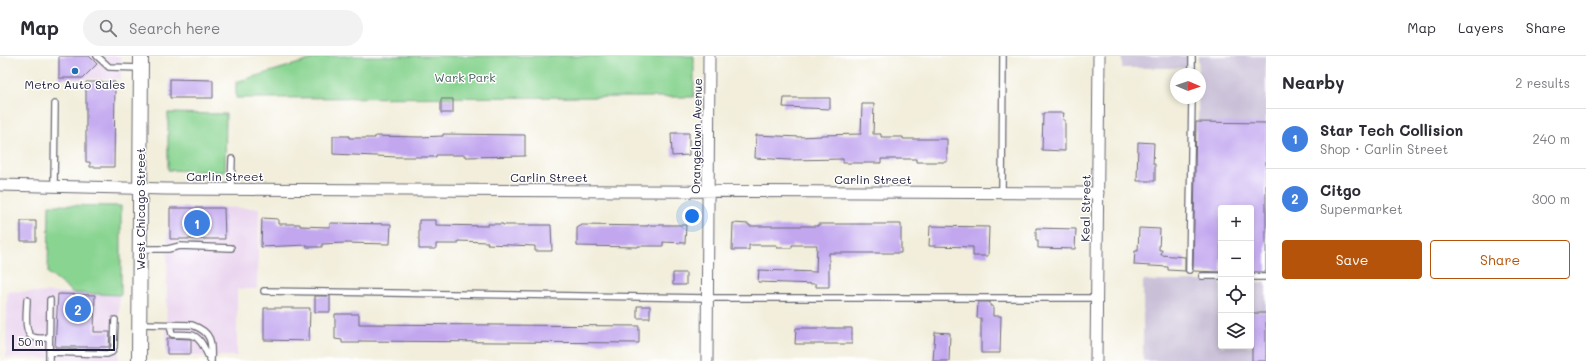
<!DOCTYPE html>
<html lang="en">
<head>
<meta charset="utf-8">
<style>
  :root { --surface:#fff; --page:#f2f2f3; --text:#2b2b33; --muted:#7c7c81; --line:#e1e1e2; --accent:#b45309 }
  body { margin:0; font-family:Mali,sans-serif; background:var(--page); color:var(--text) }
  .controls { position:absolute; right:12px; bottom:12px; display:grid; overflow:hidden; border-radius:4px; box-shadow:0 2px 6px #0003 }
  .controls button { width:36px; height:36px; display:grid; place-items:center; padding:0; border:0; border-bottom:1px solid var(--line); background:var(--surface); color:var(--text); font:20px sans-serif }
  .compass { position:absolute; left:1170px; top:12px; width:36px; height:36px; border-radius:50%; background:var(--surface); box-shadow:0 2px 6px #0003; rotate:92deg }
  .scale { position:absolute; left:12px; bottom:10px; width:103px; box-sizing:border-box; padding-left:4px; border:2px solid #22223b; border-top:0; font-size:11px; line-height:14px; white-space:nowrap; color:#22223b; -webkit-text-stroke:3px #fff; paint-order:stroke }
  .you { position:absolute; left:692px; top:160px; width:14px; height:14px; margin:-10px; border:3px solid #fff; border-radius:50%; background:#1a73e8; box-shadow:0 0 0 6px #1a73e833 }
  .badge { display:grid; place-items:center; width:26px; height:26px; border-radius:50%; background:var(--accent); color:#fff; font-size:13px; font-weight:700 }
  .pin { position:absolute; translate:-50% -50%; border:2px solid #fff; box-shadow:0 1px 4px #0006 }
  .list { margin:0; padding:0; list-style:none }
  h2 { display:flex; justify-content:space-between; align-items:center; height:52px; margin:0; padding:0 16px; font-size:17px }
  h2 small { font-size:13px; font-weight:400; color:var(--muted) }
  .list li { display:grid; grid-template-columns:26px 1fr auto; gap:12px; align-items:center; box-sizing:border-box; height:60px; padding:0 16px; border-top:1px solid var(--line) }
  .list b { display:block; font-size:15px; white-space:nowrap }
  .list p { margin:0; font-size:13px; white-space:nowrap; color:var(--muted) }
  .list em { font-size:13px; font-style:normal; color:var(--muted) }
  .actions { display:flex; gap:8px; padding:12px 16px }
  .actions a { flex:1; padding:9px 0; border:1px solid var(--accent); border-radius:4px; text-align:center; font-size:14px; color:var(--accent) }
  .actions .main { background:var(--accent); color:#fff }
  .icon { flex:none; width:22px; height:22px; fill:none; stroke:currentColor; stroke-width:2; stroke-linecap:round; stroke-linejoin:round }
  .map { position:relative; flex:none; width:1266px; height:305px; overflow:hidden }
  header { display:flex; align-items:center; gap:24px; box-sizing:border-box; height:56px; padding:0 20px; background:var(--surface); border-bottom:1px solid var(--line) }
  header strong { font-size:19px }
  nav { display:flex; gap:22px; margin-inline-start:auto; font-size:14px }
  .search { width:280px; height:36px; background:var(--page); display:flex; align-items:center; gap:10px; box-sizing:border-box; padding:0 14px; border-radius:22px; color:var(--muted); font-size:15px }
  main { display:flex }
  aside { flex:1; background:var(--surface) }
  .map>svg:first-child { display:block }
  .built { fill:#e9d2ee }
  .industrial { fill:#c9bfd7 }
  .green { fill:#89d491; stroke:#567b66 }
  .building { fill:#c2a7ef }
  .lines { fill:none; stroke-linecap:round; stroke-linejoin:round }
  .service-casing { stroke:#6b6973; stroke-width:8 }
  .minor-casing { stroke:#6b6973; stroke-width:13 }
  .tertiary-casing { stroke:#6b6973; stroke-width:16 }
  .service { stroke:#fff; stroke-width:5.5 }
  .minor { stroke:#fff; stroke-width:11 }
  .tertiary { stroke:#fff; stroke-width:14 }
  .poi-dot { fill:#1f6fb2; stroke:#fff; stroke-width:1.5 }
  .labels { text-anchor:middle; dominant-baseline:central; stroke-width:3; stroke-linejoin:round; paint-order:stroke }
  .park-label { font-size:12px; fill:#466059; stroke:#fff }
  .poi-label { font-size:12px; fill:#22223b; stroke:#fff }
  .street-label { font-size:12px; fill:#22223b; stroke:#fff }
</style>
</head>
<body>
<header>
<strong>Map</strong>
<div class="search"><svg class="icon" aria-label="search" viewBox="0 0 24 24"><circle cx="10" cy="10" r="6"/><path d="M15 15l6 6"/></svg>Search here</div>
<nav><a>Map</a><a>Layers</a><a>Share</a></nav>
</header>
<main>
<div class="map">
<svg width="1266" height="305" viewBox="0 0 1266 305">
  <rect width="100%" height="100%" fill="#fff"/>
  <filter id="ink" filterUnits="userSpaceOnUse"><feTurbulence type="fractalNoise" baseFrequency=".025" numOctaves="2"/><feDisplacementMap in="SourceGraphic" scale="8" xChannelSelector="R" yChannelSelector="G"/><feConvolveMatrix kernelMatrix="1 2 1 2 8 2 1 2 1" color-interpolation-filters="sRGB"/></filter>
  <filter id="wash" filterUnits="userSpaceOnUse"><feTurbulence type="fractalNoise" baseFrequency=".012" numOctaves="4" result="noise"/><feDisplacementMap in="SourceGraphic" scale="16" xChannelSelector="R" yChannelSelector="G"/><feGaussianBlur stdDeviation="0.9" result="paint"/><feColorMatrix in="noise" values="0 0 0 0 0 0 0 0 0 0 0 0 0 0 0 0 0 1.4 0 .05"/><feComposite in="paint" operator="in"/></filter>
  <g filter="url(#wash)">
    <rect width="100%" height="100%" fill="#f2eedb"/>
    <path class="built" d="M59,0H121V23L58,22Z
      M168,151L259,152L257,233H237V300H166Z
      M7,235L119,239V303L6,302Z"/>
    <path class="industrial" d="M1122,0H1192V12H1122Z
      M1198,0H1266V218H1251V152H1221V217H1197L1198,42H1200Z
      M1143,225H1221V290H1251V226H1266V305H1143Z"/>
    <path class="green" d="M323,0H694V41L236,42V26Z
      M168,57L226,58L225,116L168,114Z
      M49,149L121,150V239L73,237L48,217Z"/>
    <g id="blocks">
      <path class="building" d="M59,0H89L97,8L83,22H59Z
        M170,23L213,24V42H170Z
        M86,26H115L114,111H90V106H86Z
        M784,42H830V53L783,51Z
        M441,43H453V57H441Z
        M862,48H874L873,78H881V81H903V83H947V106H916V103H881V107H843V103L789,104L755,102L756,79L800,81L821,80V79L861,78Z
        M1043,57H1064L1063,64H1065V95L1042,94Z
        M1196,66L1266,67V216H1251V152H1221V216L1193,215Z
        M671,77H689V99L672,100Z
        M443,78L525,79V100L465,101V99H436V101H397L333,98V80H349V82H375V80L420,81L443,80Z
        M1138,86L1154,87L1153,108H1155V125H1137Z
        M170,152H224L225,183H170Z
        M262,162L278,163V168H300V170L330,171V167L391,168L390,188L345,187L322,188V191H307V189L261,191Z
        M419,164H436V169L488,170V168H503V169H551L552,195H535V190L487,188L488,186L458,185V188H436V193H419Z
        M21,165H36V185H21Z
        M733,167L749,168V170H818V168H901V197H829V231H816V228L758,226L759,214L816,216L817,189H792V192H777V189H749V194H732Z
        M582,169L648,170V169H686L685,187L663,186V190H638V191L577,190V172Z
        M930,170L989,171L988,200H973V191L929,190Z
        M1036,172L1076,173L1075,193L1038,192V185H1036Z
        M1139,172L1160,173L1159,194H1162L1161,199L1185,201V215L1168,214V211L1134,209L1135,195H1138Z
        M673,217H686V229H673Z
        M58,238L95,239L94,276H110L109,291H55Z
        M315,240H330V256H315Z
        M978,246H990V250H993V260H1001L1000,297H981V262H977Z
        M637,250H650V262H637Z
        M264,252H310L309,285L264,284Z
        M1252,257H1266V305H1252Z
        M335,258H359V268L639,270V287L359,285V287H342V284L335,283Z
        M796,272H852V288H795Z
        M935,276L950,277L949,305H933Z
        M167,282L191,283V298H167Z"/>
    </g>
  </g>
  <g filter="url(#ink)">
    <use href="#blocks" fill-opacity="0" stroke="#6b6973" stroke-width="1"/>
    <g class="lines">
      <defs>
        <path id="service" d="M97,0L109,11L140,12
          M1192,18V0
          M54,130L55,48
          M231,133L232,103
          M1002,137L1003,0
          M140,193H168L180,190L231,192
          M1189,214L1192,42
          M1202,220H1221
          M1251,221H1266
          M264,235L707,242H1097
          M27,244C27,253 23,278 33,281C37,283 44,282 49,282
          M140,268L192,269C212,276 212,286 211,305
          M170,269L172,278C178,279 185,278 192,279C202,282 206,297 211,305
          M49,296L107,298L112,296L114,291L115,264
          M49,305L50,244"/>
        <path id="minor" d="M0,129L166,133L1098,137
          M707,305L709,0
          M1096,305L1099,0"/>
        <path id="tertiary" d="M139,305L141,0"/>
      </defs>
      <use href="#service" class="service-casing"/>
      <use href="#minor" class="minor-casing"/>
      <use href="#tertiary" class="tertiary-casing"/>
      <use href="#service" class="service"/>
      <use href="#minor" class="minor"/>
      <use href="#tertiary" class="tertiary"/>
    </g>
  </g>
  <circle class="poi-dot" cx="75" cy="15" r="4"/>
  <g class="labels">
    <g class="park-label">
      <text x="465" y="21">Wark Park</text>
    </g>
    <g class="poi-label">
      <text x="75" y="28">Metro Auto Sales</text>
    </g>
    <g class="street-label">
      <text transform="translate(696 80) rotate(-89)">Orangelawn Avenue</text>
      <text x="225" y="120">Carlin Street</text>
      <text x="549" y="121">Carlin Street</text>
      <text x="873" y="123">Carlin Street</text>
      <text transform="translate(1085 152) rotate(-89)">Keal Street</text>
      <text transform="translate(140 153) rotate(-90)">West Chicago Street</text>
    </g>
  </g>
</svg>
<div class="controls">
<button>+</button>
<button>−</button>
<button><svg class="icon" aria-label="locate" viewBox="0 0 24 24"><circle cx="12" cy="12" r="6"/><path d="M12 2v4M12 18v4M2 12h4M18 12h4"/></svg></button>
<button><svg class="icon" aria-label="layers" viewBox="0 0 24 24"><path d="M12 4l9 5-9 5-9-5zM3 14l9 5 9-5"/></svg></button>
</div>
<svg class="compass" viewBox="-18 -18 36 36"><path d="M0-13l5 13h-10z" fill="#e53935"/><path d="M0 13l5-13h-10z" fill="#7c7c81"/></svg>
<div class="scale">50 m</div>
<div class="you"></div>
<div class="pin badge" style="left:197px;top:167px;background:#3f7fe0">1</div>
<div class="pin badge" style="left:78px;top:253px;background:#3f7fe0">2</div>
</div>
<aside>
<h2>Nearby<small>2 results</small></h2>
<ul class="list">
<li><span class="badge" style="background:#3f7fe0">1</span><div><b>Star Tech Collision</b><p>Shop · Carlin Street</p></div><em>240 m</em></li>
<li><span class="badge" style="background:#3f7fe0">2</span><div><b>Citgo</b><p>Supermarket</p></div><em>300 m</em></li>
</ul>
<div class="actions"><a class="main">Save</a><a>Share</a></div>
</aside>
</main>
</body>
</html>
